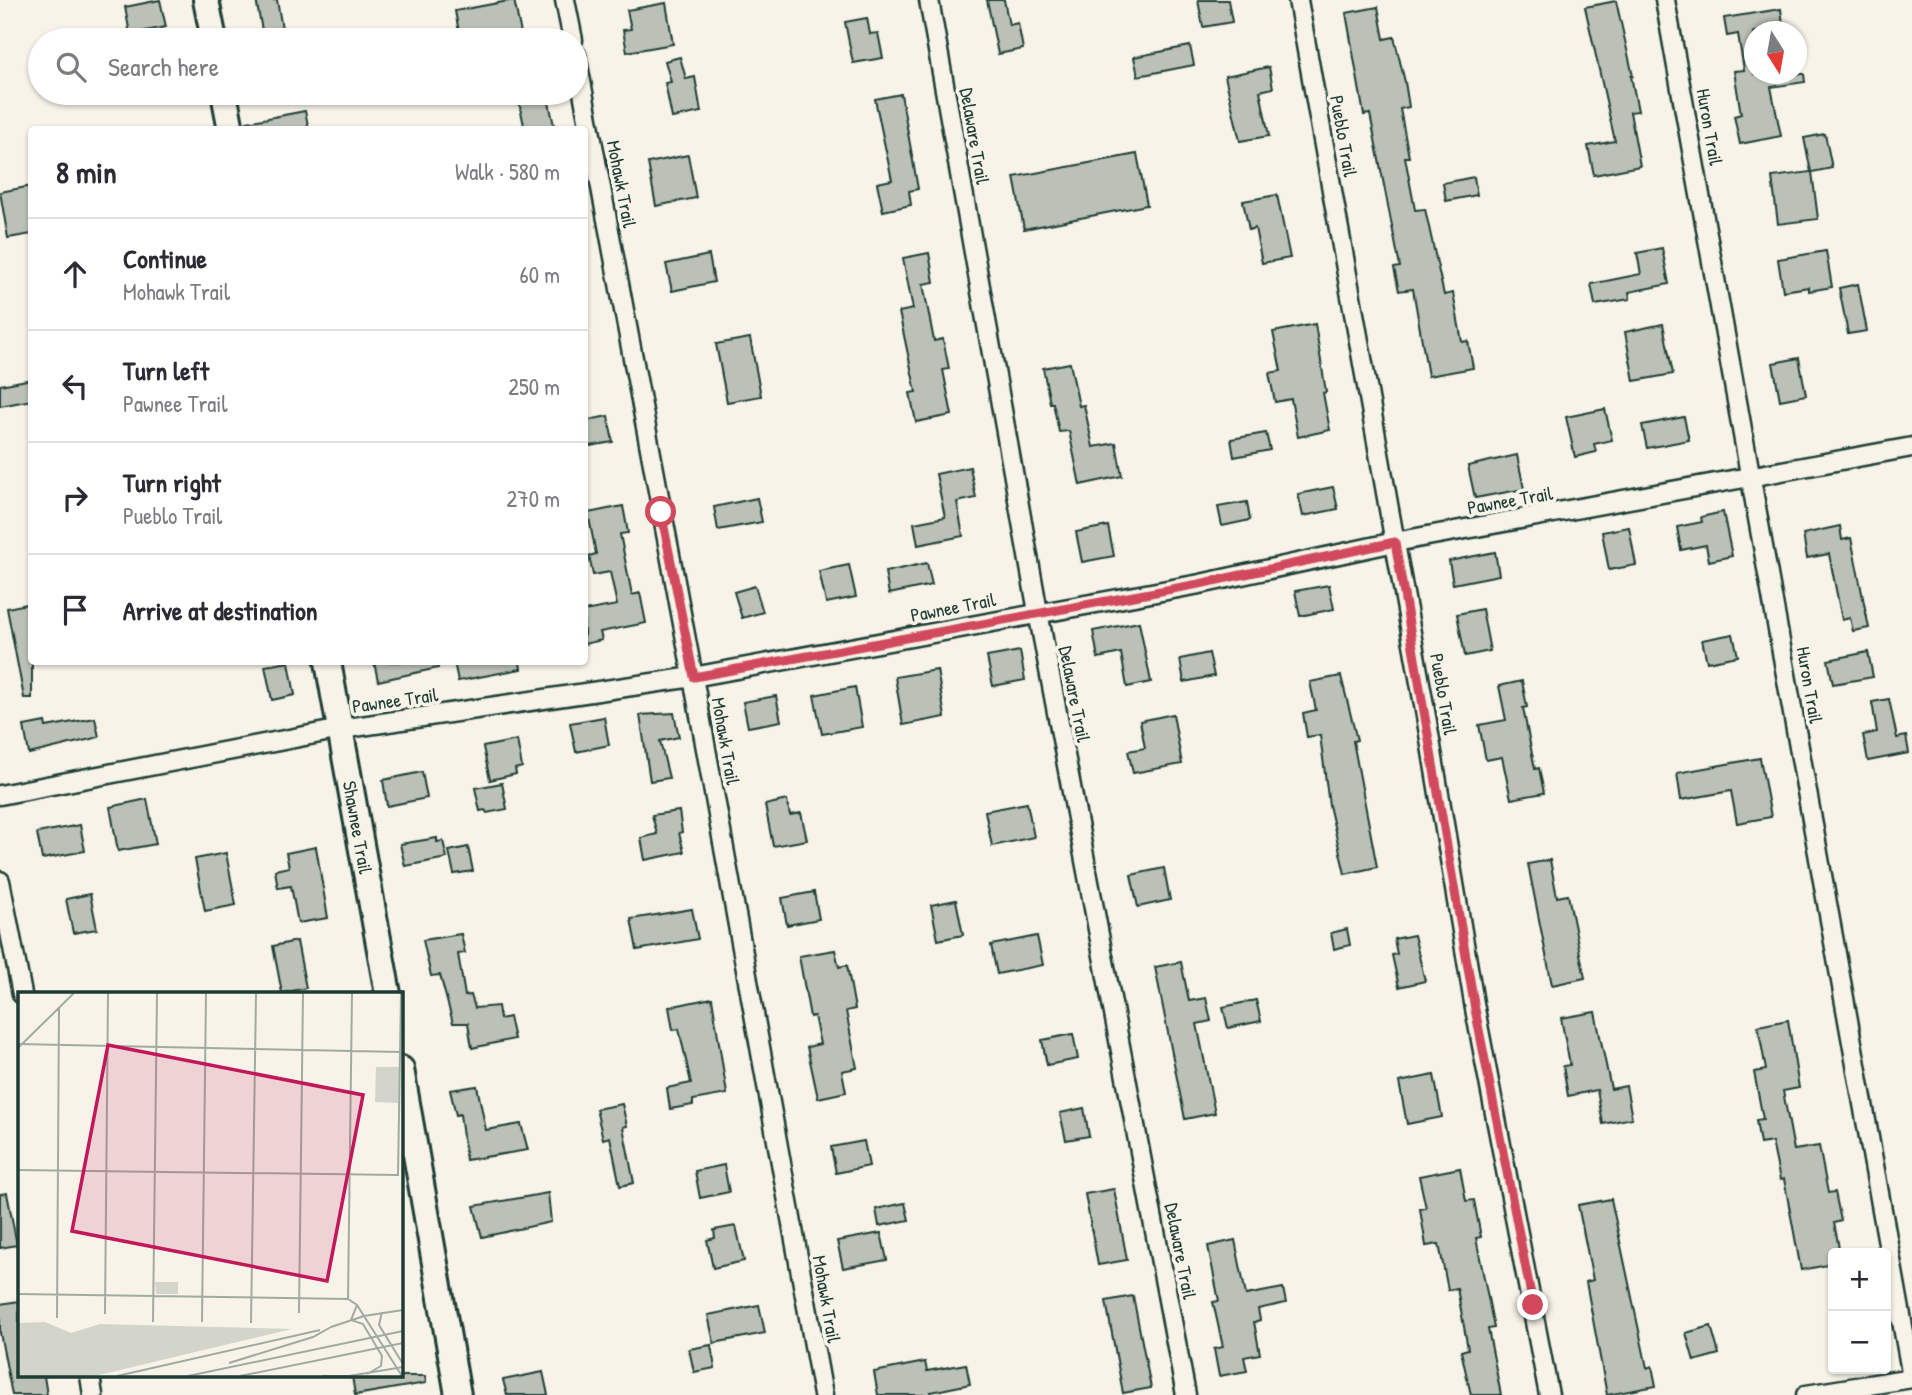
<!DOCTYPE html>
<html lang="en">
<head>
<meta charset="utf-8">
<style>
  :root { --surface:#fff; --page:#f2f2f3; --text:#2b2b33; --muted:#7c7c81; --line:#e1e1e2 }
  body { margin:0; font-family:"Patrick Hand",sans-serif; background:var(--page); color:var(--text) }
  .controls { position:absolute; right:21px; bottom:21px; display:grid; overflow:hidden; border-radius:7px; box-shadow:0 2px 5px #0004 }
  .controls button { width:63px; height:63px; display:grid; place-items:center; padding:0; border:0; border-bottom:2px solid var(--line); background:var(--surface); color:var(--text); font:35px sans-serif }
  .compass { position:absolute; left:1744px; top:21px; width:63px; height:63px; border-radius:50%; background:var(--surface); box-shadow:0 2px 5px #0004; rotate:169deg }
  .stop { position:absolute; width:21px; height:21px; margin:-16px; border:5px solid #d1495b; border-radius:50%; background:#fff }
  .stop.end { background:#d1495b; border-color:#fff; box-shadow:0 2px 7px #0008 }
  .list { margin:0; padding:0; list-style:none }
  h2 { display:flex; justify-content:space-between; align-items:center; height:91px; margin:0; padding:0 28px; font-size:30px }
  h2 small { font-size:23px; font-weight:400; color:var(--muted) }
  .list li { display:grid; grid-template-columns:46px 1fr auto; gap:21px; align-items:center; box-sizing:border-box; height:112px; padding:0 28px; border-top:2px solid var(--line) }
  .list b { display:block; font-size:26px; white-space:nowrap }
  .list p { margin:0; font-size:23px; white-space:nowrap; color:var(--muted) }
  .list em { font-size:23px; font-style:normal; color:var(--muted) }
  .icon { flex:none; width:38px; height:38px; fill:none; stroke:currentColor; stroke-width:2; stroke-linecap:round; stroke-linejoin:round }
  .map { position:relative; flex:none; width:1912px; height:1395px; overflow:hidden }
  .search { position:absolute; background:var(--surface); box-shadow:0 2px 5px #0004; left:28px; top:28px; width:560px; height:77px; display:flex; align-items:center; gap:18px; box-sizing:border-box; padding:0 24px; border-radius:38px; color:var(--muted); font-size:26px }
  .panel { position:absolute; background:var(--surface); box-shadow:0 2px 5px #0004; left:28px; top:126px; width:560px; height:539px; border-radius:7px }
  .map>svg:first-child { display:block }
  .building { fill:#bbc1b6; stroke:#1f3d34; stroke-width:2 }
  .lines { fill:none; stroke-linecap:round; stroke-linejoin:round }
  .street-casing { stroke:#1f3d34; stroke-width:23 }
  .secondary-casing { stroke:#1f3d34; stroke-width:30 }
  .street { stroke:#f7f3e8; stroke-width:18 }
  .secondary { stroke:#f7f3e8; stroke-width:24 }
  .route { stroke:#d1495b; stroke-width:9 }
  .labels { text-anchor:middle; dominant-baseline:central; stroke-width:7; stroke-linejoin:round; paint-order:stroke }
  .street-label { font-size:19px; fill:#1f3d34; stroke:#f7f3e8 }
  .inset-road { fill:none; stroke:#a1aaa0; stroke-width:2 }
  .view { fill:#c2185b; fill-opacity:0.15; stroke:#c2185b; stroke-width:3.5 }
  .inset-edge { fill:none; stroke:#1f3d34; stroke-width:3.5 }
</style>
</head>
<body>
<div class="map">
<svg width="1912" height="1395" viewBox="0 0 1912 1395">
  <rect width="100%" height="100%" fill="#f7f3e8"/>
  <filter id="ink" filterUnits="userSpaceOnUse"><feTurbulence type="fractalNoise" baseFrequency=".0143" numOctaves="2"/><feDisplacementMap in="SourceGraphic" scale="14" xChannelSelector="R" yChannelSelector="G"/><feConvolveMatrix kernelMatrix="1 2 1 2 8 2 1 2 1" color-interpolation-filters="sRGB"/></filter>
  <g filter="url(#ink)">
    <path class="building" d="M160,0L166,27L130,34L125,7Z
      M256,0H277L284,40H264Z
      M514,0L522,38L490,40L489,31L460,37L455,11Z
      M987,0H1004L1009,25L1018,23L1023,49L998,54Z
      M1198,0H1228L1232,22L1203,27Z
      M1616,1L1633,76H1631L1638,111L1630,112L1640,166L1594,175L1588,146L1615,141L1585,7Z
      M666,3L673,44L627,52L623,30L631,29L627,10Z
      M1378,7L1384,39L1394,37L1405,82L1409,107L1400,109L1409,157H1405L1415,210L1425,209L1444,295L1453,293L1462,342L1468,341L1473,368L1428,376L1413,289L1399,291L1394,268L1400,267L1370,114L1364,115L1346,13Z
      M1781,9L1784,32H1754V74H1804L1805,82L1771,87L1781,136L1740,144L1734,116L1741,114L1734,71L1744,70L1738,34L1727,36L1724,18Z
      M867,18L870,34L878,33L883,58L853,63L845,22Z
      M1190,46L1194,65L1138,76L1134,57Z
      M680,57L686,79L695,77L701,112L672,118L665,83L671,82L665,61Z
      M1269,67L1273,88L1260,91L1269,136L1240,141L1225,76Z
      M517,93H547L555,130H525Z
      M901,94L918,189L909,191L911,205L883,211L877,183L892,180L875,99Z
      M305,111L309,130H248L247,122Z
      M1825,134L1832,168L1812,172L1818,219L1778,224L1772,177L1811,172L1804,138Z
      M1137,154L1147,205L1024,229L1014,177Z
      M688,155L696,198L656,206L648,163Z
      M1474,177L1477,195L1446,201L1443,183Z
      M32,186V234L8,238L0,192Z
      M1277,195L1290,258L1262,263L1255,228L1249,230L1243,201Z
      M1662,248L1669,284L1629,292L1630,299L1595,305L1591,284L1641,274L1637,253Z
      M1826,251L1832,287L1809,291V287L1783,291L1778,259Z
      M929,253L934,282L923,284L934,341L943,339L949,369L943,370L952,415L916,422L910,393L916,392L899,312L913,309L903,258Z
      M709,255L714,282L672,291L666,264Z
      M1858,284L1867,331L1848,334L1839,288Z
      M1315,324L1326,392L1323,393L1330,430L1298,437L1291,399L1275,402L1269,373L1281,371L1273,332Z
      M1663,324L1673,374L1634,381L1625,332Z
      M750,338L761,396L727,402L716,344Z
      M1799,358L1806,395L1780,400L1773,363Z
      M1070,363L1079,406L1084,405L1093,447L1116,443L1122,476L1080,485L1069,431L1059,432L1053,403H1050L1043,368Z
      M32,379V400L0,406V385Z
      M1605,409L1612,440L1594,444L1596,452L1575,457L1566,417Z
      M608,416L613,442L584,447V421Z
      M1684,417L1689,440L1647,448L1642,425Z
      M1266,433L1270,450L1234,457L1231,439Z
      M1517,455L1524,489L1475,498L1468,466Z
      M970,467L976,498L957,502L963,536L918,545L914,523L945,517L936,474Z
      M1333,487L1338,509L1303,516L1298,494Z
      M757,498L762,522L718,530L714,507Z
      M1247,502L1250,520L1222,526L1218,507Z
      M623,506L628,533L620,534L632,595L640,593L646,623L600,632L602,640L584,644V611L617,605L610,572L593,575L589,556L596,554L588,513Z
      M1723,512L1732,556L1709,561L1706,545L1681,550L1677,527L1702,522L1701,517Z
      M1108,526L1114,556L1082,562L1076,532Z
      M1840,526L1842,540L1851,538L1869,628L1853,631L1850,618L1842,620L1829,554L1807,558L1803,534Z
      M1629,527L1636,565L1609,570L1602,532Z
      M1495,552L1499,575L1453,584L1449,561Z
      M927,563L932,585L889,594L885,572Z
      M849,565L856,597L826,603L819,571Z
      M1329,585L1334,609L1300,616L1295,591Z
      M755,586L763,612L742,618L734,592Z
      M32,603V698H24L7,608Z
      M1482,609L1490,651L1465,656L1457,614Z
      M1139,622L1151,682L1127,687L1121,653L1098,658L1093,631Z
      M1733,634L1738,656L1707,662L1702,640Z
      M1020,651L1025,680L993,686L987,657Z
      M1868,652L1873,677L1833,684L1828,660Z
      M1209,653L1214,676L1184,682L1180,659Z
      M289,662L295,695L272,700L265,666Z
      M374,662H438V668L378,681Z
      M454,662H520L521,669L458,681Z
      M937,670L945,717L903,725L895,677Z
      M1341,676L1357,740L1353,741L1377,867L1345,874L1329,805L1320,735L1307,737L1303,713L1316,710L1310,682Z
      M1522,681L1527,707L1523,708L1535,769L1539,768L1544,793L1511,799L1502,757L1486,760L1479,725L1506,720L1499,686Z
      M855,687L862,727L822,734L814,695Z
      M776,696L781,721L748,727L743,702Z
      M1889,699L1897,738L1906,736L1909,753L1868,761L1863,735L1877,732L1872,702Z
      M674,713L679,737L660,741L669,778L650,781L640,715Z
      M1173,714L1182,764L1133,773L1128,751L1145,748L1140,721Z
      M604,717L609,745L576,752L570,723Z
      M95,718L99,737L29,754L24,726L45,722L46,727Z
      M517,740L522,767L515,769L516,774L490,780L483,747Z
      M1760,758L1771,817L1737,823L1731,791L1681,800L1677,773Z
      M422,772L427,798L387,806L383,780Z
      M502,783L507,809L487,813L485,810L480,811L475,788Z
      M147,799L156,844L118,851L110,807Z
      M787,800L790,815L801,813L807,840L773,846L765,805Z
      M1027,803L1034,837L992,846L985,811Z
      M679,811L682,832L679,833L684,852L645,860L641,838L657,834L652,815Z
      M80,825L85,851L42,859L37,833Z
      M437,838V842L443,841L447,858L405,866L400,844Z
      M316,847L328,918L298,923L291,886L278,888L275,870L289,867L286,853Z
      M468,847L473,871L454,874L449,851Z
      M226,853L236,905L205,911L195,859Z
      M1550,860L1557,897L1568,895L1585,978L1552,985L1528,864Z
      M1164,868L1170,900L1138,907L1131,875Z
      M814,892L819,919L787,925L782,898Z
      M90,894L97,929L73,933L66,899Z
      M956,900L963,935L938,940L931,905Z
      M692,909L698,939L637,950L631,919Z
      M1347,929L1350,945L1334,949L1331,933Z
      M461,934L465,953L458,954L465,996L471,995L475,1008L498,1006L500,1019L509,1017L514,1039L472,1048L468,1023H453L440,975L431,976L423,940Z
      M1414,935L1425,981L1399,987L1392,955L1397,954L1394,939Z
      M1037,936L1043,965L997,974L991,945Z
      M297,941L306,988L282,993L273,946Z
      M835,950L839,967L847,965L855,1009L846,1011L857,1068L842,1071L846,1092L818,1098L807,1047L820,1044L814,1016L810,1017L799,956Z
      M1181,962L1189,1001L1206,998L1211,1021L1197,1024L1215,1113L1185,1119L1155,967Z
      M712,998L727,1094L693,1100V1105L670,1109L667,1088L691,1083L679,1029L673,1030L669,1007Z
      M1256,1000L1261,1021L1228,1028L1223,1007Z
      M1595,1012L1611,1089L1626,1086L1632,1118L1603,1124L1597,1090L1568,1096L1563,1066L1570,1065L1561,1018Z
      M1788,1020L1799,1088L1783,1091L1794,1150L1819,1146L1828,1193L1835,1192L1841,1221L1834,1223L1840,1253H1833V1264L1801,1270L1784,1179L1780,1180L1772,1142L1760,1144L1756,1120L1763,1119L1754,1072L1766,1070L1758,1026Z
      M1073,1034L1078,1059L1047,1065L1042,1040Z
      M1434,1075L1442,1117L1407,1124L1399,1082Z
      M477,1086L486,1130L521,1124L528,1150L466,1160L460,1114L456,1115L450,1090Z
      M622,1104L627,1126L623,1127L634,1183L620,1186L610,1137L603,1139L596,1109Z
      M1084,1108L1089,1136L1066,1140L1060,1113Z
      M864,1141L869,1166L836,1173L831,1147Z
      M724,1165L729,1192L700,1198L695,1171Z
      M1460,1168L1466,1201L1474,1200L1481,1237L1476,1238L1494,1328L1488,1329L1501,1395H1471L1461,1351L1468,1349L1457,1288L1448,1290L1439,1244L1426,1246L1420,1209L1426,1208L1419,1176Z
      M1114,1189L1127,1260L1098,1265L1085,1194Z
      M7,1193L17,1245L0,1248V1194Z
      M548,1193L551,1222L482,1237L474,1206Z
      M1611,1199L1647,1368L1652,1366L1656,1386L1607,1395L1586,1282L1593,1280L1578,1205Z
      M905,1203L909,1220L879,1226L876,1209Z
      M736,1226L744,1261L713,1268L707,1240L715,1238L714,1230Z
      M881,1233L887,1260L843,1268L837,1241Z
      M1235,1240L1246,1295L1283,1288L1286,1303L1258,1309L1260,1320L1254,1322L1260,1354L1244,1357L1247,1371L1219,1376L1214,1349L1223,1347L1213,1302L1219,1301L1208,1246Z
      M1133,1296L1151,1388L1123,1393L1106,1301Z
      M19,1301V1376H44L47,1395H12L0,1333V1304Z
      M759,1305L765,1333L714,1343L708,1315Z
      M1711,1326L1719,1354L1694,1361L1686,1333Z
      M711,1345L715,1368L694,1372L689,1349Z
      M925,1362L927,1371L966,1364L970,1384L931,1392L932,1395H878L874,1372Z
      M543,1372L548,1395H507L503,1380Z
      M352,1376H425L426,1383L355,1395Z"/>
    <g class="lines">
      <defs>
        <path id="street" d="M565,0L573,40
          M929,0L1038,612L1186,1395
          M1298,0L1427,722L1475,1009L1549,1395
          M1665,0L1912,1377
          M576,55L693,677L823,1395
          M0,795L341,729L693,677L1200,584L1395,542L1912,447
          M0,881L22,994
          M90,1376L93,1395
          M1806,1395L1912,1378"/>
        <g id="secondary">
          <path d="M206,0L214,40"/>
          <path d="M224,93L231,130"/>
          <path id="s1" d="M328,662L388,994"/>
          <path d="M401,1069L458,1395"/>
        </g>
      </defs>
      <use href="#street" class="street-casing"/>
      <use href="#secondary" class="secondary-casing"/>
      <use href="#street" class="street"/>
      <use href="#secondary" class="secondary"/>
    </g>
  </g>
  <g class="lines" filter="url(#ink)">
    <path class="route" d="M661,512L694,677L1199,584L1395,542L1475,1009L1533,1305"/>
  </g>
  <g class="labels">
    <g class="street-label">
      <text transform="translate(1710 127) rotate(80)">Huron Trail</text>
      <text transform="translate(975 136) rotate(80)">Delaware Trail</text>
      <text transform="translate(1344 136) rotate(80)">Pueblo Trail</text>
      <text transform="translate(622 184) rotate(79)">Mohawk Trail</text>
      <text transform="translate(1510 500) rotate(-10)">Pawnee Trail</text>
      <text transform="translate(953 607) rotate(-11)">Pawnee Trail</text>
      <text transform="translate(1810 685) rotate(80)">Huron Trail</text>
      <text transform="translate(1075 694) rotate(79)">Delaware Trail</text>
      <text transform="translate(1444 694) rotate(80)">Pueblo Trail</text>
      <text transform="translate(395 700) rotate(-8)">Pawnee Trail</text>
      <text transform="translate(726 741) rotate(80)">Mohawk Trail</text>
      <text stroke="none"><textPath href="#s1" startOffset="168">Shawnee Trail</textPath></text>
      <text transform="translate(1181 1251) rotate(79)">Delaware Trail</text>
      <text transform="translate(827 1299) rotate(80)">Mohawk Trail</text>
    </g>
  </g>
  <g transform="translate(18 992)">
    <rect width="385" height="385" fill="#f7f3e8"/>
    <path d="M358,75H381V111L357,110ZM137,290H160V302H138ZM27,330L53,341L82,332L274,337L77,384H0V331Z" fill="#d3d5ca"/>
    <path class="inset-road" d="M0,52L383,60M1,55L56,1M0,178L380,183L383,1M0,302L330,307L339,313L384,384M330,307L334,1M339,313L333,328L345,332L364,364L363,374L349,382M364,320L361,333L385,372M281,321L285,1M87,322L90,1M39,326L41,16M135,330L139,1M184,330L188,1M233,331L238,2M313,335L346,324L385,318M211,371L295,345L313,335M99,384L302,338M170,384L385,339M222,384L385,351M304,384H331M331,384L385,375"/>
    <path class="view" d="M90,53L345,103L309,289L54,239Z"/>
    <rect width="385" height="385" class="inset-edge"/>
  </g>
</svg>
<div class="controls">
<button>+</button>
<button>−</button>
</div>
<svg class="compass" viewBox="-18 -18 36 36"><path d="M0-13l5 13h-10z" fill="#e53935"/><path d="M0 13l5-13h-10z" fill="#7c7c81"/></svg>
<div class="stop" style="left:661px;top:512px"></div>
<div class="stop end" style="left:1533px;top:1305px"></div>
<div class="search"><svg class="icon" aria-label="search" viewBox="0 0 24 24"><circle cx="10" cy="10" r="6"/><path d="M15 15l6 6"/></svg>Search here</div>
<section class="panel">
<h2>8 min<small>Walk · 580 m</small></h2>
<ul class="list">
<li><svg class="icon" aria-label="ahead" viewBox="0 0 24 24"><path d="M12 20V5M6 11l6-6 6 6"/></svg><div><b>Continue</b><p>Mohawk Trail</p></div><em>60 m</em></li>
<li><svg class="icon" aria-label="left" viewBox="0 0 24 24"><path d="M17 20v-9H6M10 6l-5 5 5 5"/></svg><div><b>Turn left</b><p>Pawnee Trail</p></div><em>250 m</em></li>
<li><svg class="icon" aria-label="right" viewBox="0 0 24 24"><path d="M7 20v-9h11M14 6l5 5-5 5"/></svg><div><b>Turn right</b><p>Pueblo Trail</p></div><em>270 m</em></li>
<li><svg class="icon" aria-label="arrive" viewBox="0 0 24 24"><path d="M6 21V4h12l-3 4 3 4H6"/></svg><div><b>Arrive at destination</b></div></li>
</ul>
</section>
</div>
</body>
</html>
